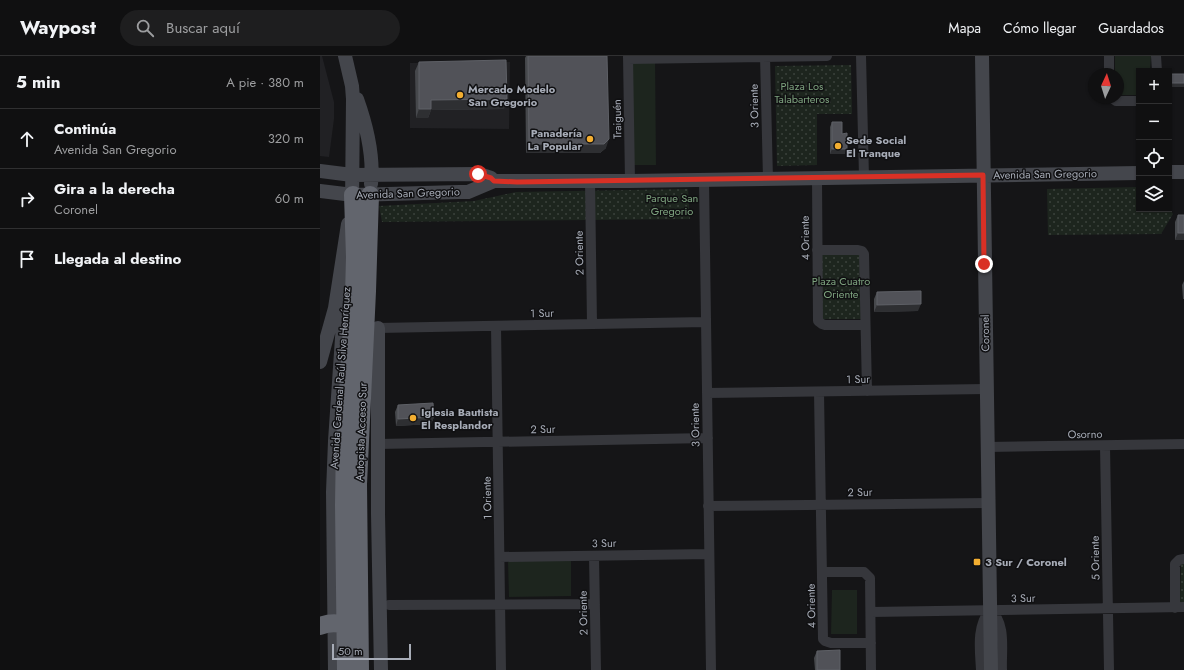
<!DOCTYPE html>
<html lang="es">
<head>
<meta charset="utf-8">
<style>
  :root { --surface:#101011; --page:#1e1e1f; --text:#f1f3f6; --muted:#9c9d9f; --line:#303031 }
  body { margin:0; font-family:Jost,sans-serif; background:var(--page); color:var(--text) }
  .controls { position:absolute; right:12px; top:12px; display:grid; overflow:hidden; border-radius:0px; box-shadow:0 1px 3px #0004 }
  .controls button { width:36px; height:36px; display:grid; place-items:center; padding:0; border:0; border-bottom:1px solid var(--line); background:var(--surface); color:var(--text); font:20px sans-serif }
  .compass { position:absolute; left:768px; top:12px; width:36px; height:36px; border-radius:50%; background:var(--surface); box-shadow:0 1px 3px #0004; rotate:4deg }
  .scale { position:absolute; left:12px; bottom:10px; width:79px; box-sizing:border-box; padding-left:4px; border:2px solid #a7acb7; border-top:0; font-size:11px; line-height:14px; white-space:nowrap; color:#a7acb7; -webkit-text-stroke:3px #101012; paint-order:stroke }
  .stop { position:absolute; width:12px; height:12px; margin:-9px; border:3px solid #d93025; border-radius:50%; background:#fff }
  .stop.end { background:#d93025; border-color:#fff; box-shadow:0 1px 4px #0008 }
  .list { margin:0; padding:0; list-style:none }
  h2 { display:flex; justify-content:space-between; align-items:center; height:52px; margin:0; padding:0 16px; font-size:17px }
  h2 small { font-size:13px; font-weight:400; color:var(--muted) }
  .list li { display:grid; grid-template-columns:26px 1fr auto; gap:12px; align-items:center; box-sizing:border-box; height:60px; padding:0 16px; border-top:1px solid var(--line) }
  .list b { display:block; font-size:15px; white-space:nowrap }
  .list p { margin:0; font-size:13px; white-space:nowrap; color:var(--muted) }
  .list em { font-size:13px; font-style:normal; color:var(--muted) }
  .icon { flex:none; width:22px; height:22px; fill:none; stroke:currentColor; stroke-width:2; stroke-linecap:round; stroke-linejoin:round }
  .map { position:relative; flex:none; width:864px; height:614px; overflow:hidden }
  header { display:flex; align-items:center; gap:24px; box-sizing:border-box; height:56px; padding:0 20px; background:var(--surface); border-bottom:1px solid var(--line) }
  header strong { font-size:19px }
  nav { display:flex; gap:22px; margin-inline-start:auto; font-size:14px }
  .search { width:280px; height:36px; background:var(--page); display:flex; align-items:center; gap:10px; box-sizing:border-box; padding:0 14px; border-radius:22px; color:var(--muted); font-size:15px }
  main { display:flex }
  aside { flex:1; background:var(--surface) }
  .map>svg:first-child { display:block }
  .built { fill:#212124 }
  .grass { fill:#1d251e }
  .park { fill:url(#park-dots) }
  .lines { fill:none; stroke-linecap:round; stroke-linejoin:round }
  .street { stroke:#36373c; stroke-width:10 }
  .secondary { stroke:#44464c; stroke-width:14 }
  .highway { stroke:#62656d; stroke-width:18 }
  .wall { fill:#46484c }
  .shaded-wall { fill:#2e2f32 }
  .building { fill:#515258; stroke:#5e6066 }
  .route { stroke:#d93025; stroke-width:5 }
  .poi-dot { fill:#f3ae31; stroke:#101012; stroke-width:1.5 }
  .labels { text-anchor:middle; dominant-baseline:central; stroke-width:3; stroke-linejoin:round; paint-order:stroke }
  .park-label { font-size:11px; fill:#7ea37f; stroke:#101012 }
  .poi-label { font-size:11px; font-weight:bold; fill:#a7acb7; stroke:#101012; text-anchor:start }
  .street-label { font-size:11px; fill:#a7acb7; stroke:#101012 }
</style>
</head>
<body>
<header>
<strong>Waypost</strong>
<div class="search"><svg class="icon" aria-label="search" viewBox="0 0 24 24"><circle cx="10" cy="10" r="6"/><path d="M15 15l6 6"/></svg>Buscar aquí</div>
<nav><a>Mapa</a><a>Cómo llegar</a><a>Guardados</a></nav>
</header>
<main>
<aside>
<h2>5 min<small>A pie · 380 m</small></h2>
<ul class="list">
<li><svg class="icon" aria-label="ahead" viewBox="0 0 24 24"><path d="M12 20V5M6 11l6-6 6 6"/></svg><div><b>Continúa</b><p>Avenida San Gregorio</p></div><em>320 m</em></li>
<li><svg class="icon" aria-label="right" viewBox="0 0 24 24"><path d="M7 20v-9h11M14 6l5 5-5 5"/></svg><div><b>Gira a la derecha</b><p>Coronel</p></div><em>60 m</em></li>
<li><svg class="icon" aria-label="arrive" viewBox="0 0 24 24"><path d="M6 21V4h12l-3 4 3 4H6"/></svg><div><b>Llegada al destino</b></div></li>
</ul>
</aside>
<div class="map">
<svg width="864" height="614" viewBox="0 0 864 614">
  <defs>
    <pattern id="park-dots" width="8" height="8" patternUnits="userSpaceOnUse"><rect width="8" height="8" fill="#1d251e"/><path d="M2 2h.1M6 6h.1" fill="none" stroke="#3b423c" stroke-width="1.8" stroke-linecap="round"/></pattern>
  </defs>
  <rect width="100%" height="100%" fill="#151517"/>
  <path class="built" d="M0,0H2L14,46V63L9,101L0,100Z
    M190,6L189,73L90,72V7Z"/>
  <path class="grass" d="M312,0H335L336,109H313Z
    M795,0H831L830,15H819V39H798V18H795Z
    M251,504V540L189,541L188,505Z
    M512,534H537V578H511Z"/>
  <path class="park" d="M531,9L532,58H497V109L457,110L455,10Z
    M819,131V153L849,152L853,158L841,178L728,179L727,133Z
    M368,133L370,163L62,166L59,150L154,145L196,136Z
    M502,196H537L540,200L541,263H501Z
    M861,507H864V546H860Z"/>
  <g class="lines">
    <path class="street" d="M308,0L310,125
      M445,0L448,123
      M541,0L544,121
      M789,0V18
      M836,0L837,15
      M308,3L507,0
      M792,42L796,45H819
      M497,122L498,265L502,268L505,269H545
      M384,124L391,614
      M270,125L272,268
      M497,194H538L542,195L544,198L547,335
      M176,270L181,614
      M58,272L386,266
      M499,336L503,583L505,585L511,587H551
      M387,337L666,333
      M58,388L388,382
      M785,390L789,614
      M667,391L864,388
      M388,450L668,447
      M274,500L276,614
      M180,501L389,498
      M502,516H544L550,522L551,614
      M69,549L275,548
      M855,552V508L859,504L864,503
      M551,556L864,551
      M661,614C660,594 656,571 670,554C687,567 681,595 682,614"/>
    <path class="secondary" d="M25,0L32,30L33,43L32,148
      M662,0L671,614
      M37,43C47,71 54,99 51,128
      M0,115L32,119L159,118L171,122L174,125
      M849,116H864
      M0,135L33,139L139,136H148L174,125H310L819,117
      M58,272V458L61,614
      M0,306L15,252L28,168
      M15,614L13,436L15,385L26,223"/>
    <path class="highway" d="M0,570C12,565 24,567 36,573
      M26,614L24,449L25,385L34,240L35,201L33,139
      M40,614L38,428L47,235L50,139"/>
  </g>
  <path class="wall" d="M206,0H287L286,92L280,97H206L205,2Z
    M99,6L184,53L111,54L108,62H96L95,15Z
    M512,66L522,78L525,98H510V71Z
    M858,159L864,184H855V166Z
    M864,225V243H863L862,229Z
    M557,236L598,255L554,256V243Z
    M78,349L114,361L111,368L76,370L75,356Z
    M497,595L520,614H495L494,602Z"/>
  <path class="shaded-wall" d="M850,27H864V31H849Z
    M187,43L184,53L111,54L108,62H96L99,53L111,44Z
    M289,83L286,92L280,97H206L209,88Z
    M512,93H527L525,98H510Z
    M858,177H864V184H855Z
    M601,248L598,255L554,256L557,249Z
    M114,361L111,368L76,370L78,363Z"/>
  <path class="building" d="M208,0H287L289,83L284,88H209Z
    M186,4L187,43L111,44V53H99V6Z
    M850,18H864V27H850Z
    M512,66H522V78L527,77V93H512Z
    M858,159H864V177H858Z
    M601,235V248L557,249V236Z
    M113,347L114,361L78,363V349Z
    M520,594V614H497V595Z"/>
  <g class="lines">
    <path class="route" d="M158,118L171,122L174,125L197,126L663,119L664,208"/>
  </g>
  <g class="poi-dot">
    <circle cx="140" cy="39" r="4"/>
    <circle cx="270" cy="83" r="4"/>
    <circle cx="518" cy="90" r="4"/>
    <circle cx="93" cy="362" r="4"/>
    <rect x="653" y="502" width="8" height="8" rx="2"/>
  </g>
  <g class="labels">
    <g class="park-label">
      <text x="482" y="30">Plaza Los<tspan x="482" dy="13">Talabarteros</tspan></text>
      <text x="352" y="142">Parque San<tspan x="352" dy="13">Gregorio</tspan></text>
      <text x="521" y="225">Plaza Cuatro<tspan x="521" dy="13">Oriente</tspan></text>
    </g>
    <g class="poi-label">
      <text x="148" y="33">Mercado Modelo<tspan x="148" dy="13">San Gregorio</tspan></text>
      <text x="262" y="77" text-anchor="end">Panadería<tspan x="262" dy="13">La Popular</tspan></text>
      <text x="526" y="84">Sede Social<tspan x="526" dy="13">El Tranque</tspan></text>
      <text x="101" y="356">Iglesia Bautista<tspan x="101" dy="13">El Resplandor</tspan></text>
      <text x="665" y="506">3 Sur / Coronel</text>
    </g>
    <g class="street-label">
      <text transform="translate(434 50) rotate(-91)">3 Oriente</text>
      <text transform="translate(297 63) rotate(-91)">Traiguén</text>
      <text transform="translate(725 118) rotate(-1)">Avenida San Gregorio</text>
      <text transform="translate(88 137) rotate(-2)">Avenida San Gregorio</text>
      <text transform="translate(485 182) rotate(-91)">4 Oriente</text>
      <text transform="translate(259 197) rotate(-91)">2 Oriente</text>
      <text transform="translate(222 257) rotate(-1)">1 Sur</text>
      <text transform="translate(665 277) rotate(-91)">Coronel</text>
      <text transform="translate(20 322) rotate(-86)">Avenida Cardenal Raúl Silva Henríquez</text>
      <text transform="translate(538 323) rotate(-1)">1 Sur</text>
      <text transform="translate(375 369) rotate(-91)">3 Oriente</text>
      <text transform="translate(223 373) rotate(-1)">2 Sur</text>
      <text transform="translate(41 376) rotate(-88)">Autopista Acceso Sur</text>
      <text transform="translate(765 378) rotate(-1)">Osorno</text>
      <text transform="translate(540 436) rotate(-1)">2 Sur</text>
      <text transform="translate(167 442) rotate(-91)">1 Oriente</text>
      <text transform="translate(284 487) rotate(-1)">3 Sur</text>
      <text transform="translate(775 502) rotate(-91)">5 Oriente</text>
      <text transform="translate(703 542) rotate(-1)">3 Sur</text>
      <text transform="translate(491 550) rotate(-91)">4 Oriente</text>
      <text transform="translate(263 557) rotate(-91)">2 Oriente</text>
    </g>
  </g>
</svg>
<div class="controls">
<button>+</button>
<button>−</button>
<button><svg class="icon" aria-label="locate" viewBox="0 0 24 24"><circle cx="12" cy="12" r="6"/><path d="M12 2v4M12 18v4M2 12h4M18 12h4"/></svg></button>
<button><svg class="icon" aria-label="layers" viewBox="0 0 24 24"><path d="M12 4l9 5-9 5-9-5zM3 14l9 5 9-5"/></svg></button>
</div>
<svg class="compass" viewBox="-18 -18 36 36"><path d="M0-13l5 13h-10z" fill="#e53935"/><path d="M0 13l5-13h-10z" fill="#9c9d9f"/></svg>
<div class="scale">50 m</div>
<div class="stop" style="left:158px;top:118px"></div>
<div class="stop end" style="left:664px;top:208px"></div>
</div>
</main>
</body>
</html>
